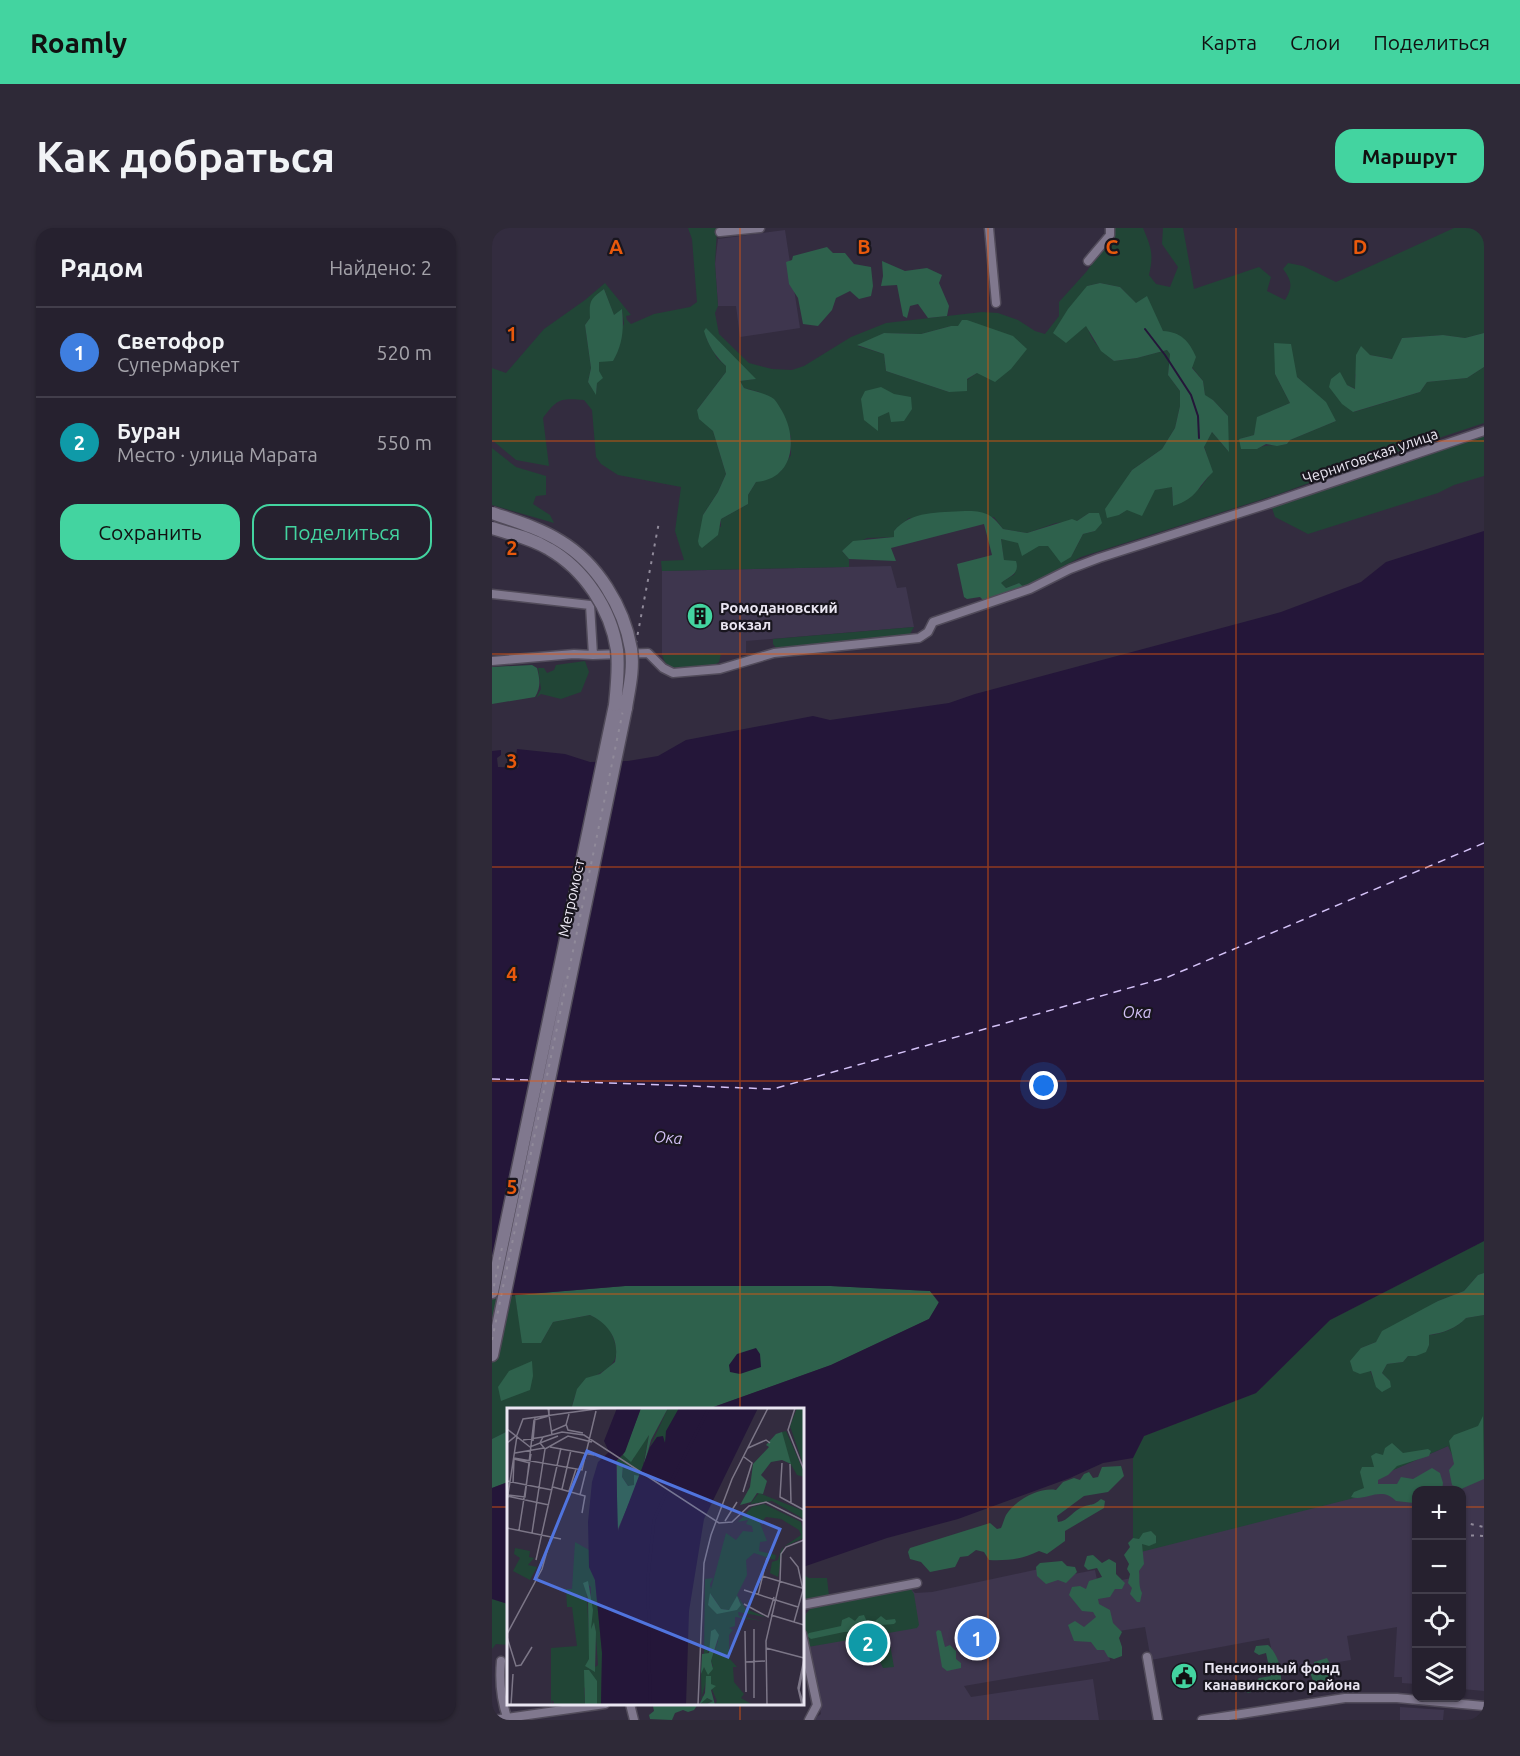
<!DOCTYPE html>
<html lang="ru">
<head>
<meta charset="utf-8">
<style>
  :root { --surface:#26212f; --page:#2e2937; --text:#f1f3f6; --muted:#a4a3aa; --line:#423e4b; --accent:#43d4a0 }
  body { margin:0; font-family:Ubuntu,sans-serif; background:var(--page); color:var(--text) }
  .controls { position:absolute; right:18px; bottom:18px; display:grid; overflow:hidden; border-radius:12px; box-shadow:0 2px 4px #0004 }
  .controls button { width:54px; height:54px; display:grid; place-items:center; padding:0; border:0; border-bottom:2px solid var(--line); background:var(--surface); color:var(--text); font:30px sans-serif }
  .you { position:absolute; left:552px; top:858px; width:21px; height:21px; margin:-15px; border:4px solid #fff; border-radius:50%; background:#1a73e8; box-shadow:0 0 0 9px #1a73e833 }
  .badge { display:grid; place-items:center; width:39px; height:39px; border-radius:50%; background:var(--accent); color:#fff; font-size:20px; font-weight:700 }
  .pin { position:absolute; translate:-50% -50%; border:3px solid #fff; box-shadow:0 2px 6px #0006 }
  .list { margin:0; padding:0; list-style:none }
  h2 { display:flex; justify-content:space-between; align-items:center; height:78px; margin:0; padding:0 24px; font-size:26px }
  h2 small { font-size:20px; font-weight:400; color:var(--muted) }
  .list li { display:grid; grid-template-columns:39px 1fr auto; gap:18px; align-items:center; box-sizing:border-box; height:90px; padding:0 24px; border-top:2px solid var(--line) }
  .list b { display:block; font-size:22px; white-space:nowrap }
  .list p { margin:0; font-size:20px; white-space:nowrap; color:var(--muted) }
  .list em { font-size:20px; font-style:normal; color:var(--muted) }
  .actions { display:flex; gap:12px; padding:18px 24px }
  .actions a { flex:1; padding:14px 0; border:2px solid var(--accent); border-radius:18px; text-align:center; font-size:21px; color:var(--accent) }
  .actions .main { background:var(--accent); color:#111 }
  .icon { flex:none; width:33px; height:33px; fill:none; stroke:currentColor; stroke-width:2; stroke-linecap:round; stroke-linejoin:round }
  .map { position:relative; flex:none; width:992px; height:1492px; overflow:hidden; border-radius:18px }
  header { display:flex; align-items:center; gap:36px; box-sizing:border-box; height:84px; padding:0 30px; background:var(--accent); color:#111 }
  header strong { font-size:28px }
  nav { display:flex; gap:33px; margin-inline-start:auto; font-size:21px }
  .intro { display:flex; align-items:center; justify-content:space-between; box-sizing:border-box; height:144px; padding:0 36px }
  h1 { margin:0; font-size:42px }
  .button { padding:15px 27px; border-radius:18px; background:var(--accent); color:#111; font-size:21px; font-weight:700 }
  main { display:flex; gap:36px; padding:0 36px }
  aside { flex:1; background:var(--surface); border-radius:18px; box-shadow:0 2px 4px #0004 }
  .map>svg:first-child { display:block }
  .built { fill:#3e364e }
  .green { fill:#214536; fill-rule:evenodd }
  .forest { fill:#2e614c }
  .water { fill:#241639 }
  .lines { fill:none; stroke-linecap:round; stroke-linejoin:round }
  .stream { stroke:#241639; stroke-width:2 }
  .ferry { stroke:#d3c1f6; stroke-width:1.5; stroke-dasharray:8 6; stroke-linecap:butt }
  .street-casing { stroke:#514b5a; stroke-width:11 }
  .secondary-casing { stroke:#514b5a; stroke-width:15 }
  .street { stroke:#80788e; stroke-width:8 }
  .secondary { stroke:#80788e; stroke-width:12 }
  .rail { stroke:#908a9a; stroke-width:2; stroke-dasharray:3 6; stroke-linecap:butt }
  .secondary-bridge-casing { stroke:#514b5a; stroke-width:15; stroke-linecap:butt }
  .secondary-bridge { stroke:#80788e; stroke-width:12 }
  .grid { fill:none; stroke:#e8590c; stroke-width:1.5; stroke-opacity:0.55 }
  .labels { text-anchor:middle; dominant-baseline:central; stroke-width:4.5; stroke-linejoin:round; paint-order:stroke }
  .street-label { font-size:15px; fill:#eae6f2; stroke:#19161f }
  .poi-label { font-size:15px; font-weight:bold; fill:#eae6f2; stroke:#19161f; text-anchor:start }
  .water-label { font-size:16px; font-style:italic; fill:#d3c1f6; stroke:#19161f }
  .inset-river { fill:none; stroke:#241639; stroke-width:3 }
  .inset-road { fill:none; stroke:#7c7687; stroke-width:1.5 }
  .view { fill:#5074de; fill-opacity:0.15; stroke:#5074de; stroke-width:3 }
  .inset-edge { fill:none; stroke:#eae6f2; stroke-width:3 }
  .grid-label { font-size:20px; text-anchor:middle; font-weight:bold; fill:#e8590c; stroke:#19161f; stroke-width:4.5; stroke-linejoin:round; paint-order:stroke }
</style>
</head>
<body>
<header>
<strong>Roamly</strong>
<nav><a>Карта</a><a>Слои</a><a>Поделиться</a></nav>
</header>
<div class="intro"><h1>Как добраться</h1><a class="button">Маршрут</a></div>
<main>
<aside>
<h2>Рядом<small>Найдено: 2</small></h2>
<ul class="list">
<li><span class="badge" style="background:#3f7fe0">1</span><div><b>Светофор</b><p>Супермаркет</p></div><em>520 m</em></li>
<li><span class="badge" style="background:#0f9aa8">2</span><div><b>Буран</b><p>Место · улица Марата</p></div><em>550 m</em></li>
</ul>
<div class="actions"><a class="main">Сохранить</a><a>Поделиться</a></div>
</aside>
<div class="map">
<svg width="992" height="1492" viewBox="0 0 992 1492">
  <rect width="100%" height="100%" fill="#332c3f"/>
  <path class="built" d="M293,2L308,100L248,109L244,78H226L223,36L226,11Z
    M399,338L405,360L414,359L422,399L254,413V425L170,427V343Z
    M956,1218L992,1249V1463L970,1461V1262H924V1456L910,1455V1449H902L905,1399L855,1408L859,1432L784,1444L777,1410L659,1432L653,1399L614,1405L618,1433L472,1458L479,1469L601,1451L607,1492H320L329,1486L311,1393L312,1387L321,1379L419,1361L423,1365L440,1364L547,1341L550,1352L603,1342L606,1357L644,1349L641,1326L880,1251Z
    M908,1479L952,1482L951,1492H908Z"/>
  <path class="green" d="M196,0H225L223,36L226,78L223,85L227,106L257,135L280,141L300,142L312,138L359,109L394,95L490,84L506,85L526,92L543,103L553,106L567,88V74L595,43L611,20L623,8V0H651C659,19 662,26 657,47L664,56L678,59L686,39L670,16L671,0H691L702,61L767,39L779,49L775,63L793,72C801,59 800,53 791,41L796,35L811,38L844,54L962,0H992V105L973,110L951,107L910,110L901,131L878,127L863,147L864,161L855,157L862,184L928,164L935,154L975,150L992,139V195L863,238L787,266L589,329L532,359L527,355L514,360L508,355L523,346L512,333L509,311L556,318L579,329L591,306L603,303L597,285L585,293L564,295L535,305L511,301L502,289L417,290L402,303L403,309L375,310L350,323L357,331V339L170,343L169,333L192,332L183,303L189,259L126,247L109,236L104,229L100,182L92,172C68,170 65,171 51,190L57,238L24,232L0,212V140L14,145L52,101L93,72L113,55L139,87L134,88L135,92L139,96L162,86L198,79L205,74L200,11ZM608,55L628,59L671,103L711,153L713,168L721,172L736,188V223L720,204L712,218L720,244L708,260L681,278L680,258L663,262L627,287L631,256L640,242L670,221L683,200L688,178V163L676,147L678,126L675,122L645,130L622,133C590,107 594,97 595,58ZM112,61L122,88L130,82L132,96L107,133L104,166L96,154L99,140L93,97L98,90ZM459,98L466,99L485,145L457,164L394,143L392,126L366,118L392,105L429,106ZM214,110L263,151L248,153L252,160L267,164L299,208V227L288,244L264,254L256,267V276L229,291V299L211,287L226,264L234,246L221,203L205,182L234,144V138L225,130ZM783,146L805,149L818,161L844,193L798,212L795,216C784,219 775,215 765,221L747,211L762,207L766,189L798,175Z
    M992,205V248L962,257L946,265L816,306L783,289L780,280Z
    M0,220L24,239L54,248V267L44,268L41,276L58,287L62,295L0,277Z
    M422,399L418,406L288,421L284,420L281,416V411Z
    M229,426L227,434C220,440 186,444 178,439C173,436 172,432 170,427Z
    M93,433L97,444L89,464L69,471L49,466L44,470L49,461L46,440H52L55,445L62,442L64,437Z
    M992,1013V1045L986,1047L972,1063L946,1073L884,1114L869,1120L881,1150L898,1153L890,1145L895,1136L911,1134L916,1128H924L937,1117V1107C951,1106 964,1100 974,1090L992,1087V1249L974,1257L956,1218L881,1251L882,1265L641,1326V1230L652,1208L764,1165L838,1092Z
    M23,1067L31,1115H49L61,1094L98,1087C109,1092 117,1097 121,1109C134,1143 105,1141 87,1160C83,1165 81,1175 79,1181L16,1182V1203L0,1211V1069Z
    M310,1346L317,1350H335L337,1368L311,1372Z
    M415,1360L419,1361L422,1366L427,1397L425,1400L316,1419C313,1403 306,1389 321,1379Z
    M0,1371L16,1376V1417L4,1416L0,1421Z
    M396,1406L402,1439L391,1440L384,1425L381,1409Z"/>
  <path class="forest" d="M335,19L341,25H353L362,36L379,39L381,58L379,68L367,71L358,63L344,70L340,82L326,98L311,96L306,70L297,56L294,34L300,32L301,28Z
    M390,33L413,43L435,40L450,47L447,55L457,78L455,88L436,90L426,76L418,78L415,90L411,88L405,57L389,58L391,48Z
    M608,55L628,59L644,75L655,68L671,103C689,104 697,113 704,129L700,140L711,153L713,167L721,172L736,188L737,224L720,204L712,219L721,244C704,260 706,270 681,278L680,259L663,262L650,288L635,282L627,287L615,290L613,281L640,242L670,221L683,200L688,178V163L676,147L678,126L675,122L645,130L622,133L609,123L594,98L574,115L561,105L576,81L595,58Z
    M112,61L122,87L130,81C132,100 131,116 121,133L107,134V143L111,150L105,155L104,167L96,154L99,140L93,97L98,90C97,73 98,71 112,61Z
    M470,92H475L521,108L535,121L519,141L503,154L485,145L475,151V163L457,164L394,143L392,126L365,117L392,105L429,106L459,98H466Z
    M214,100L264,151L248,153L252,160C261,163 274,165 282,171C285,174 288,180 290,183C306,211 302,251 264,254L256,267V276L229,291L226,307L210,320L207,317L206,313L211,287L226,264L234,246L221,203L207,191L205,182L234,144V138C223,128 216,117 212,103Z
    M992,105V139L975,150L935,154L928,164L861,184L850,176L837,159L839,151L848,144L855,157L863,161L864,127L869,118L878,127L900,131L910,110L951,107L973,110Z
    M782,115L799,116L805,149L834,174L844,193L798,212L795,216L785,218L774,216L765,221H749L747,211L762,207L765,189L798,175L783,146Z
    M389,159L402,166L419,169L420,181L412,193L399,194L397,184L386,189V203L372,192L369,171L373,163Z
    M473,283C492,283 499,285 511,301L535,305L580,291L585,293L597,285H607L610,295L603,303L591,306L579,329L569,335L556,318H547L530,328L526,315L509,311L512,332L524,333C528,346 518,348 509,355L514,360L527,355L532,359L492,373L488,369L475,371L472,369L465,336L500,327L492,296L399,320L404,333L357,331L350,323L361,313L402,309V303C420,282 446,285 473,283Z
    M40,437L45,440C48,452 49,459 43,469L0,476V439Z
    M992,1045V1087L974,1090C965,1100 951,1105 937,1107V1117L934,1124L924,1128H916L911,1134L895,1136L890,1145L898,1153L899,1159L890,1164L884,1159L879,1143L868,1146L861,1143L858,1133L869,1120L884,1114L890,1103L946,1073L972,1063L986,1047Z
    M133,1058H339L438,1063L447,1075L437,1091L339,1137L216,1181L79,1182L85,1161L94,1150L108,1146L123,1134C128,1112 117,1096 98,1087L61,1094L49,1115H30L23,1067Z
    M40,1133L41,1148L38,1162L9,1173L6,1159L17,1143Z
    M991,1188L992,1251L969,1261L960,1257L957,1242L962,1236L957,1213L962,1207L986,1198Z
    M16,1203V1254L0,1260V1211Z
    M900,1215L911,1225L936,1221L939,1223L937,1228L905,1238L896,1247L886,1252V1256H905L909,1249L921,1251L940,1240L948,1245L951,1255L950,1262H924V1274L922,1275L904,1273C889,1257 874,1274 859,1269L862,1264L872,1260L868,1244L870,1239H882L879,1228L884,1225L891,1227L893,1220Z
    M629,1238L632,1248L616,1264L592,1268L565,1288L566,1294C577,1293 581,1282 591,1279C600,1275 600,1279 609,1271L613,1273L612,1280L573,1303V1313L555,1326L547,1323C531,1331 515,1333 497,1332L492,1324L484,1322L476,1328L468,1329L463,1339L438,1344L429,1334L418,1331L416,1324L418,1320L498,1295L505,1301L509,1300C511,1296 512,1291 514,1287C523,1272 548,1259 564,1262L571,1254L582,1250L588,1252L592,1246L597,1244L601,1250L606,1249L610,1239Z
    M659,1303L664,1308V1315L657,1318L650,1316L652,1336L647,1343C648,1351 646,1357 650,1365L648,1374H645L638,1366L640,1360L636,1355L638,1346L635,1341L637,1336L632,1327L638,1319L636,1315L641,1310L647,1311L651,1305Z
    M601,1327L610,1335L617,1331L624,1335V1346L633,1355L630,1361H623L618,1369L606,1371L607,1376L618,1382L621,1395L630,1404L627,1410L630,1419V1428L622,1431L616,1429L612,1422H605L599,1414L582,1413L576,1397L583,1393L592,1399L604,1389L601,1384L590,1383L577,1367L580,1359L588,1358L594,1361L597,1353L610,1349L605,1340L596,1342L592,1338L595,1328Z
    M570,1333L575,1338L583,1339L585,1344L574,1355L566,1352L554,1356L545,1348L544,1339L548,1335Z
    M372,1387L375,1394L383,1393L389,1388L394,1392L403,1391L404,1394L402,1396L390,1397L375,1403L352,1404L319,1411L315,1408L317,1405L349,1398L350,1392L357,1389L363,1393L367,1388Z
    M446,1402L449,1403L453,1419L458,1417L464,1423V1431L469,1435V1440L455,1443L450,1439L444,1404Z
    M776,1417C788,1428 791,1447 788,1462L783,1464L777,1458L756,1465L752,1462L755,1455H762L767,1450L779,1448L774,1425L767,1427L762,1424L764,1418Z
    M835,1430L840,1440L838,1453L833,1456L821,1453L818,1444L822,1441V1434Z
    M164,1476L174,1477L175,1476H206L202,1482L196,1484L191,1482L183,1485L180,1492L158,1491L157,1487L162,1483L161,1478Z"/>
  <path class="water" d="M992,303V1013L838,1092L764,1165L652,1208L641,1230L611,1235L578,1250L466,1291L395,1310L311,1339L310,1182L216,1181L339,1137L437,1091L447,1074L438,1063L339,1058H133L0,1069V523L9,522V527L5,530L6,539L26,540L27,537L24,528L25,521L73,526L98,534L136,533L166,528L194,512L321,488L338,492L457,475L483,466L789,384L869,354L894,334Z
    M264,1120L268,1126L269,1139L248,1146L238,1144L237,1137L245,1126Z
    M16,1254V1376L0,1371V1260Z"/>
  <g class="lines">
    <path class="stream" d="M653,101L673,127L699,167L706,188L707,210"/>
    <path class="ferry" d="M0,851L38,852
      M61,853L281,861L676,749L992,615"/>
    <defs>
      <path id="street" d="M497,0L504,75
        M228,4L268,0
        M596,33L618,7V0
        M0,366L98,377L101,427
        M0,433L82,426L101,427L156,425L171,440L181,445L228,441L282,425L427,410L436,404L441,394L538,361L578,341L607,330L776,276L992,203
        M310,1377L425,1355
        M310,1406L325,1477L317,1492
        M655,1429L666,1492
        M9,1433C7,1454 9,1473 16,1492
        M138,1476L142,1492
        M1,1492L113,1476
        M710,1492L853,1470H905L992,1478"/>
      <path id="secondary" d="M0,1064L123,477
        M0,1127L134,480"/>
    </defs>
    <use href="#street" class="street-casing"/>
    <use href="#secondary" class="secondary-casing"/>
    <use href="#street" class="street"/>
    <use href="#secondary" class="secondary"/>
    <path class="rail" d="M0,1067L11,1015
      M0,1112L132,478L167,294
      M970,1294L992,1299
      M970,1307L992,1308"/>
    <defs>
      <path id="secondary-bridge" d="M0,285C23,293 47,300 68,313C105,335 132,379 139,421C142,441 137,461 134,480
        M0,300C19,306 39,310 57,321C92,341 119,381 125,422C127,440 125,458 123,477"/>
    </defs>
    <use href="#secondary-bridge" class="secondary-bridge-casing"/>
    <use href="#secondary-bridge" class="secondary-bridge"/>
  </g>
  <path class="grid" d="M248,0V1182M496,0V1492M744,0V1492M0,213H992M0,426H992M0,639H992M0,853H992M0,1066H992M0,1279H16M310,1279H924M970,1279H992M248,1476V1492"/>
  <defs>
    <symbol id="building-disc" viewBox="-11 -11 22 22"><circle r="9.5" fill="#43d4a0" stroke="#19161f"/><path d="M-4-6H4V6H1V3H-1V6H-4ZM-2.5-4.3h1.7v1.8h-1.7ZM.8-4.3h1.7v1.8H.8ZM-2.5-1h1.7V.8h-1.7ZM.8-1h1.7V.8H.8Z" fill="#111"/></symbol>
    <symbol id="civic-disc" viewBox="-11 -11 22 22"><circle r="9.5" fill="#43d4a0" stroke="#19161f"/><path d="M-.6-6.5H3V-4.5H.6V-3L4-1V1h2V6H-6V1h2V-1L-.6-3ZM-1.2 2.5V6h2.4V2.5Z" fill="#111"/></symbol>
  </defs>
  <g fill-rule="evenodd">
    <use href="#building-disc" x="193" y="373" width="30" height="30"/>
    <use href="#civic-disc" x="677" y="1433" width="30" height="30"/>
  </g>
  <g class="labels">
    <g class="street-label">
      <text transform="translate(878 228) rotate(-19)">Черниговская улица</text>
      <text transform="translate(79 670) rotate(-78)">Метромост</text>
    </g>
    <g class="poi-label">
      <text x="228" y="379">Ромодановский<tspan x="228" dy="17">вокзал</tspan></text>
      <text x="712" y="1439">Пенсионный фонд<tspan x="712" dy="17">канавинского района</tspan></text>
    </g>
    <g class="water-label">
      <text x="645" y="784">Ока</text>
      <text transform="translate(176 909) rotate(5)">Ока</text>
    </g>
  </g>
  <g transform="translate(15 1180)">
    <rect width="297" height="297" fill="#332c3f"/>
    <path d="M161,0H172L160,32L157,36L150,29L143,39ZM290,0H297V59L283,18ZM279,23L297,64V69L290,67L279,48L274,30L275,24ZM142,27L134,68L127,67V77L122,79L115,69L116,57L109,53L116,47L127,51V45ZM252,85L297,103V111L265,93L243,96ZM257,96L294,114L297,130L276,139L271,169L263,165L265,154L271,152L275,140L294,127L292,122L274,111L259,109L253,115L260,133L253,134L252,143L269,147L268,152L247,145L239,152L240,167L230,187L239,201L259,209L231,204L232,208L256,213L228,209V218L222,220L226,222L222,227V250L230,259H226L227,274L237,286L234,290L246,297H208L210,293L200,270L195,288L206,293L195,297L194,267L196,259L203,263L206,258L204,253L211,233L206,222L203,242L197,248L198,171L206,170L203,176L204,181L219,125L229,132L236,123L246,124L245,118L239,116L241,112L231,114L245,99ZM204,186L214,201L222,202L232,191L234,197L218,204L209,203L201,197ZM68,134L82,142V159L88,172L95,245L94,297H90V274L86,271L77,280L78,297H46L47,294L45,292L44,297V240L70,238L65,199H60L59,181H65ZM79,175L84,179V221L88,216L91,257L84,262ZM8,140L23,143L22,149L27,150L21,157L30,159L23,172L6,163L13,150L7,146Z" fill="#214536" fill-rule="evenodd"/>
    <path d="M134,0H161L144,32L136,61L142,27L124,54L116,47ZM275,24L284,56L275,52L264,54L254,67L260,73L256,86L250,85L244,94L233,97L243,79L246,56L262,39L259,37L269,26ZM110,54L116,57L115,69L121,78L127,77V67L134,68L110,123ZM81,173L86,202L84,221L87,214L89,224L88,264L78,258L82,251L81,190L76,175ZM203,185L214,201L222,202L230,188L234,197L230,202L210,206L201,197ZM208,221L212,227L204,253L206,261L201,267L197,259L194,266L195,246L202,245L204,223ZM77,262H82L90,273V297H78ZM199,268H204V276L209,278L204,282L208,297H198L206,293L200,290L192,297L198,285Z" fill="#2e614c"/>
    <path d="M110,0H134L118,44L109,53L111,123L143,39L150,29L156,28L158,35L159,23L172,0H251L197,111L182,203L179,297H94L95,245L88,172L82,159L81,114L85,74L91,54L102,44L97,33Z" fill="#241639"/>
    <path class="inset-river" d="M161,80L202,0M143,297L141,169L147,112L159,85"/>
    <path class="inset-road" d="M41,0L45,27M288,0L281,22L297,62M59,16L61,22L76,25M0,21L23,39L51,28M45,23L59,17L62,6M16,32L36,29M26,33L28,10M85,34L61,28L38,41L33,35L36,29L55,24L77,27L212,115L225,114L242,98L259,94L297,113M0,35L10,27L16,11L96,0M43,39L87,47M241,40L259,32L263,35M8,45L37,40M7,50L75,62L89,3M275,55L273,89L297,102M283,56L284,95M0,73L45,82M6,75L7,51L23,55M46,79L78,88L75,105M55,81L64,42M62,83L69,61M236,84L245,55L237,49M0,87L18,89L27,12L42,8V0M73,87L79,63M0,88L42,97M0,93L10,28M218,113L230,94M0,120L54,131M12,122L24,46M25,125L38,41M283,149L291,159L296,182L287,214M29,152L54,40M255,168L295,180M237,182L291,199M251,187L260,150M237,196L261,209L267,189M264,207L297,217M247,221V290M238,223L239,284M0,226L35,161L44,129M0,229L9,258L14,257L25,239M259,240L297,250M238,254L258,253M4,297L6,266M191,297L197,155L204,127L225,71L261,0M260,297L259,233L273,173L274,146L279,139L297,132M295,297L291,280L297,251M297,297L292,282L297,256"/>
    <path class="view" d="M80,43L273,121L221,249L28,171Z"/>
    <rect width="297" height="297" class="inset-edge"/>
  </g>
  <g class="grid-label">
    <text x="124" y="26">A</text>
    <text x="372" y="26">B</text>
    <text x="620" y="26">C</text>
    <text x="868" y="26">D</text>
    <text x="20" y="113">1</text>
    <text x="20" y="327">2</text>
    <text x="20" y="540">3</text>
    <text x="20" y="753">4</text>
    <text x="20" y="966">5</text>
  </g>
</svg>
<div class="controls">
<button>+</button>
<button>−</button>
<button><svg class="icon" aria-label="locate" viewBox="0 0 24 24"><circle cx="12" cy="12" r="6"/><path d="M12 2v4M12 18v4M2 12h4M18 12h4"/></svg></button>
<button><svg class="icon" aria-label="layers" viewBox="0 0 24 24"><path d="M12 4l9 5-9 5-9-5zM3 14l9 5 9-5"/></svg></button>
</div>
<div class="you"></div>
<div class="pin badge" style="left:485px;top:1410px;background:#3f7fe0">1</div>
<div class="pin badge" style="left:376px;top:1415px;background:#0f9aa8">2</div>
</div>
</main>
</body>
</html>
